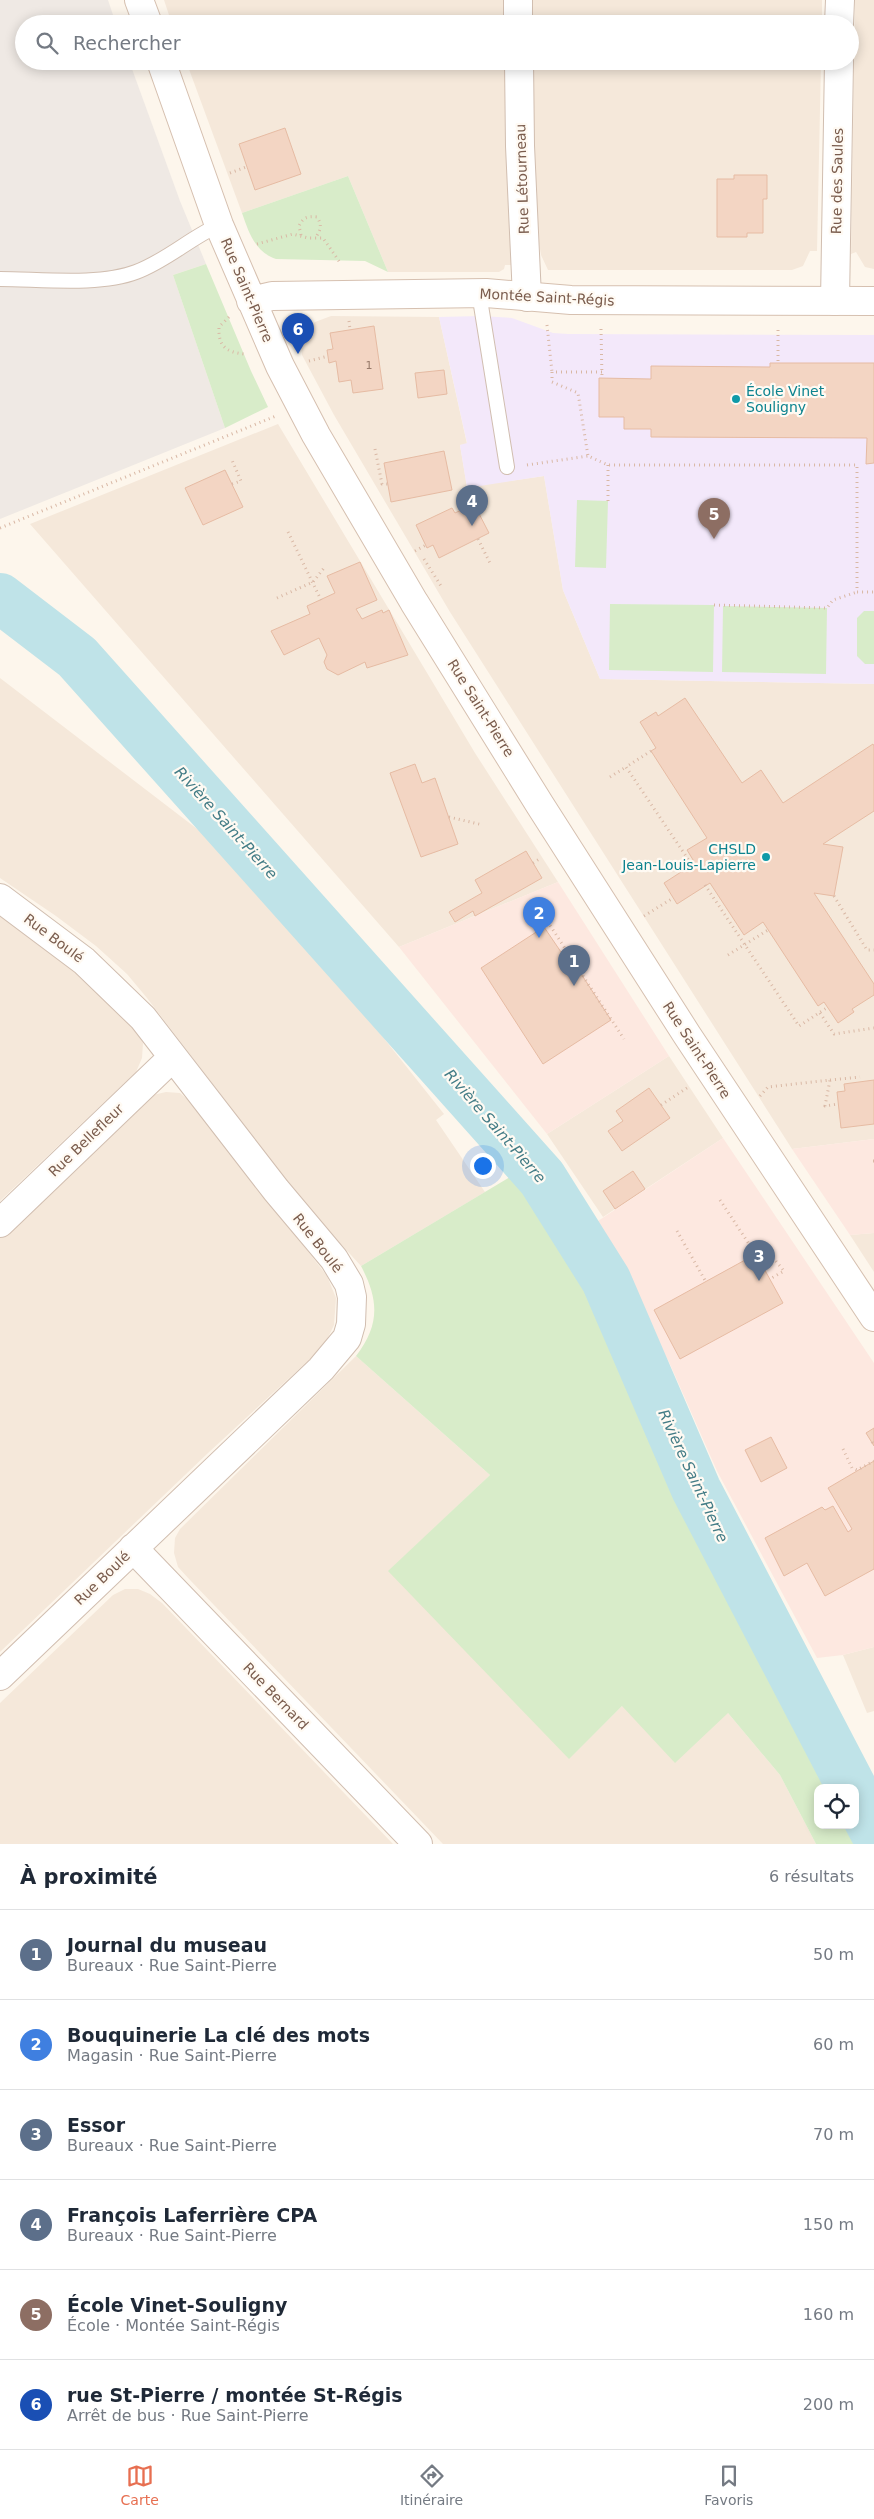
<!DOCTYPE html>
<html lang="fr">
<head>
<meta charset="utf-8">
<style>
  :root { --surface:#fff; --page:#f6f6f7; --text:#1f2937; --muted:#747a83; --line:#e0e1e3; --accent:#e76f51 }
  body { margin:0; font-family:"DejaVu Sans",sans-serif; background:var(--page); color:var(--text) }
  .controls { position:absolute; right:15px; bottom:15px; display:grid; overflow:hidden; border-radius:10px; box-shadow:0 2px 12px #0003 }
  .controls button { width:45px; height:45px; display:grid; place-items:center; padding:0; border:0; border-bottom:1px solid var(--line); background:var(--surface); color:var(--text); font:25px sans-serif }
  .you { position:absolute; left:482px; top:1165px; width:18px; height:18px; margin:-12px; border:4px solid #fff; border-radius:50%; background:#1a73e8; box-shadow:0 0 0 8px #1a73e833 }
  .badge { display:grid; place-items:center; width:32px; height:32px; border-radius:50%; background:var(--accent); color:#fff; font-size:16px; font-weight:700 }
  .pin { position:absolute; translate:-50% -41px; filter:drop-shadow(0 1px 2px #0008) }
  .pin::after { content:''; position:absolute; top:26px; width:18px; height:15px; background:inherit; clip-path:polygon(0 0,100% 0,50% 100%) }
  .list { margin:0; padding:0; list-style:none }
  h2 { display:flex; justify-content:space-between; align-items:center; height:65px; margin:0; padding:0 20px; font-size:21px }
  h2 small { font-size:16px; font-weight:400; color:var(--muted) }
  .list li { display:grid; grid-template-columns:32px 1fr auto; gap:15px; align-items:center; box-sizing:border-box; height:90px; padding:0 20px; border-top:1px solid var(--line) }
  .list b { display:block; font-size:19px; white-space:nowrap }
  .list p { margin:0; font-size:16px; white-space:nowrap; color:var(--muted) }
  .list em { font-size:16px; font-style:normal; color:var(--muted) }
  .icon { flex:none; width:28px; height:28px; fill:none; stroke:currentColor; stroke-width:2; stroke-linecap:round; stroke-linejoin:round }
  .map { position:relative; flex:none; width:874px; height:1844px; overflow:hidden }
  .search { position:absolute; background:var(--surface); box-shadow:0 2px 12px #0003; left:15px; right:15px; top:15px; height:55px; display:flex; align-items:center; gap:12px; box-sizing:border-box; padding:0 18px; border-radius:28px; color:var(--muted); font-size:19px }
  .sheet { height:605px; background:var(--surface) }
  nav { display:flex; justify-content:space-around; align-items:center; box-sizing:border-box; height:70px; border-top:1px solid var(--line); background:var(--surface); font-size:14px; color:var(--muted) }
  nav a { display:grid; justify-items:center; gap:2px }
  nav .on { color:var(--accent) }
  .map>svg:first-child { display:block }
  .residential { fill:#f5e8da }
  .commercial { fill:#fde8e0 }
  .industrial { fill:#efe9e4 }
  .education { fill:#f3e8fa }
  .green { fill:#d8ecc9 }
  .lines { fill:none; stroke-linecap:round; stroke-linejoin:round }
  .river { stroke:#bfe3e8; stroke-width:50 }
  .building { fill:#f3d5c3; stroke:#e6bba3 }
  .lane-casing { stroke:#d1beb0; stroke-width:16 }
  .street-casing { stroke:#d1beb0; stroke-width:30 }
  .secondary-casing { stroke:#d6c0b0; stroke-width:30 }
  .path { stroke:#d9b8a5; stroke-width:3; stroke-dasharray:1 4; stroke-linecap:butt }
  .lane { stroke:#fff; stroke-width:14 }
  .street { stroke:#fff; stroke-width:28 }
  .secondary { stroke:#fff; stroke-width:28 }
  .culture-dot { fill:#0f9aa8; stroke:#fffaf3; stroke-width:2 }
  .labels { text-anchor:middle; dominant-baseline:central; stroke-width:4.5; stroke-linejoin:round; paint-order:stroke }
  .number-label { font-size:11px; fill:#987a6a }
  .street-label { font-size:14px; fill:#7a5c4d; stroke:#fffaf3 }
  .culture-label { font-size:14px; fill:#0d838f; stroke:#fffaf3; text-anchor:start }
  .water-label { font-size:15px; font-style:italic; fill:#437c86; stroke:#fffaf3 }
</style>
</head>
<body>
<div class="map">
<svg width="874" height="1844" viewBox="0 0 874 1844">
  <rect width="100%" height="100%" fill="#fdf6ec"/>
  <path class="residential" d="M164,0H506L507,24H172Z
    M530,0H822V24H530Z
    M855,0H874V269L865,267L856,252L851,254Z
    M186,61H507L511,265H505L504,269L499,272H388L348,176L242,213Z
    M531,61H821L817,251H810L803,266L792,270H548L541,255L535,220Z
    M331,316L439,317L467,444L460,445L467,487L544,476L563,590L600,679L874,684V1139L792,1149L450,612L334,415L302,355L301,344L305,332L315,322Z
    M278,424L475,753L558,882L399,947L30,524Z
    M0,678L209,838L275,901L444,1114L436,1120L485,1192L361,1266L307,1207L147,998L127,974L96,946L56,916L0,878Z
    M0,916L101,992L136,1030L143,1043L142,1058L136,1072L0,1201Z
    M669,1056L723,1138L603,1217L547,1134Z
    M166,1092L180,1093L197,1108L327,1276L336,1298L334,1325L324,1346L208,1453L0,1652V1238L136,1109L153,1095Z
    M874,1233V1272L850,1235Z
    M356,1356L490,1475L389,1571L569,1758L622,1706L728,1713L780,1775L816,1844H443L190,1580L178,1567L174,1553L175,1538L180,1529Z
    M125,1589H138L150,1594L162,1603L393,1844H0V1703L113,1595Z
    M874,1647V1711L867,1713L843,1655Z"/>
  <path class="commercial" d="M558,882L669,1056L547,1134L399,947Z
    M723,1138L874,1363V1647L843,1655L817,1658L717,1471L669,1362L592,1225Z
    M874,1139V1233L850,1235L792,1149Z"/>
  <path class="industrial" d="M0,0H108L116,24H24V61H124L128,70L132,69L180,201L206,264L173,275L225,428L0,519Z"/>
  <path class="education" d="M481,316L512,318L553,333L568,334L874,335V684L600,679L563,590L544,476L467,488L460,445L467,443L439,317Z"/>
  <path class="green" d="M348,176L388,272L365,261L276,259C255,252 249,233 242,213Z
    M206,264L251,371L268,407L225,428L173,275Z
    M577,500L608,501L606,568L575,567Z
    M610,604L714,605L713,672L609,670Z
    M723,606L827,608L826,674L722,672Z
    M864,611H874V664H865L857,656V618Z
    M520,1171L587,1292L638,1405L768,1678L826,1788H818V1825H846L856,1844H816L780,1775L728,1713L675,1763L622,1706L569,1759L388,1571L490,1475L356,1356C380,1325 379,1300 361,1266Z"/>
  <g class="lines">
    <path class="river" d="M0,598L77,657L542,1178L606,1280L696,1489L852,1788
      M855,1794L874,1830"/>
  </g>
  <path class="building" d="M285,128L301,174L255,190L239,144Z
    M734,175H767V199H763V233H747V237H717V179H734Z
    M374,326L383,389L353,393L351,380L339,382L336,361L329,363L327,350L333,349L330,333Z
    M770,363H874V463L866,464L867,438L651,437V429H624V417H599V378L651,379V366L770,367Z
    M444,370L447,394L418,398L415,373Z
    M444,451L452,490L391,502L384,463Z
    M225,470L243,507L203,525L185,488Z
    M474,504L489,533L439,558L433,545L427,548L416,525L452,508L455,513Z
    M360,562L377,600L356,609L362,619L382,610L383,613L389,610L408,655L367,668L365,662L338,675L327,669L324,662L327,655L319,638L284,655L271,631L310,614L307,606L335,593L327,576Z
    M685,698L742,783L761,770L783,803L873,744L874,746V811L823,844L843,847L834,896L814,893L874,984V995L852,1009L854,1012L838,1023L824,1002L818,1006L763,922L744,935L710,883L677,904L664,883L695,863L687,850L707,838L651,751L656,748L640,722L656,712L658,716Z
    M415,764L422,783L435,778L458,844L421,857L390,773Z
    M526,851L542,878L475,916L473,911L455,922L449,912L482,893L475,880Z
    M544,927L561,952L565,949L611,1020L543,1064L481,968Z
    M874,1080V1124L841,1128L837,1092L845,1091L844,1084Z
    M649,1088L670,1118L622,1151L608,1131L623,1121L616,1111Z
    M633,1171L645,1189L615,1209L603,1191Z
    M756,1254L783,1303L680,1359L654,1310Z
    M874,1428V1446L866,1433Z
    M771,1437L787,1468L761,1482L745,1450Z
    M874,1461V1569L825,1596L807,1563L784,1576L765,1538L822,1507L825,1510L833,1506L848,1532L852,1529L828,1488Z"/>
  <g class="lines">
    <defs>
      <path id="lane" d="M0,279C39,279 100,286 136,272C166,261 190,238 219,225
        M479,293L507,467"/>
      <path id="street" d="M518,0V24
        M839,24L840,0
        M519,61L520,146L527,297
        M835,301L839,61
        M0,898L84,961L143,1018L276,1190L334,1259L349,1284L352,1297L351,1324L347,1338L321,1369L0,1676
        M0,1223L173,1057
        M133,1548L418,1844"/>
      <path id="secondary" d="M139,0L148,24
        M161,61L219,225L280,366L316,435L414,602L540,805L687,1035L874,1317
        M251,301L272,296L486,293L571,300L874,301"/>
    </defs>
    <use href="#lane" class="lane-casing"/>
    <use href="#street" class="street-casing"/>
    <use href="#secondary" class="secondary-casing"/>
    <path class="path" d="M230,173L246,167
      M301,235L299,226C303,217 308,216 317,217C322,225 321,229 316,237
      M257,244L293,234L308,238H323L341,264
      M229,317L219,327C218,346 226,352 244,354
      M349,321L350,330
      M547,325L552,372
      M601,329L602,378
      M778,330V363
      M309,361L328,356
      M602,372H552V382L578,393L588,456L608,465H857V592H874
      M375,449L382,484H388
      M527,465L588,456
      M232,484L241,481L232,460
      M608,501V465
      M0,528L276,416
      M288,532L321,600
      M478,539L491,565
      M415,551L426,545
      M424,559L441,586
      M277,598L313,582L324,568
      M714,605L827,608L833,600L857,592
      M651,751L626,767L692,865
      M610,777L626,767
      M449,817L483,825
      M533,863L541,858
      M705,885L799,1026L828,1007
      M834,896L867,950H874
      M542,913L624,1039
      M644,916L673,898
      M728,955L768,930
      M820,1013L834,1034L874,1028
      M830,1080L860,1077
      M760,1096L768,1087L830,1080L825,1106L838,1104
      M661,1105L690,1086
      M873,1161H874
      M720,1200L751,1247L775,1260L784,1271L770,1279
      M677,1231L706,1282
      M872,1442L874,1446
      M843,1449L852,1468L857,1470L874,1461"/>
    <use href="#lane" class="lane"/>
    <use href="#street" class="street"/>
    <use href="#secondary" class="secondary"/>
  </g>
  <g class="culture-dot">
    <circle cx="736" cy="399" r="5"/>
    <circle cx="766" cy="857" r="5"/>
  </g>
  <g class="labels">
    <g class="number-label">
      <text x="369" y="365">1</text>
    </g>
    <g class="street-label">
      <text transform="translate(522 179) rotate(-92)">Rue Létourneau</text>
      <text transform="translate(837 181) rotate(-89)">Rue des Saules</text>
      <text transform="translate(247 290) rotate(67)">Rue Saint-Pierre</text>
      <text transform="translate(547 297) rotate(3)">Montée Saint-Régis</text>
      <text transform="translate(481 708) rotate(58)">Rue Saint-Pierre</text>
      <text transform="translate(54 938) rotate(37)">Rue Boulé</text>
      <text transform="translate(697 1050) rotate(57)">Rue Saint-Pierre</text>
      <text transform="translate(86 1140) rotate(-44)">Rue Bellefleur</text>
      <text transform="translate(318 1243) rotate(52)">Rue Boulé</text>
      <text transform="translate(102 1578) rotate(-44)">Rue Boulé</text>
      <text transform="translate(276 1696) rotate(46)">Rue Bernard</text>
    </g>
    <g class="culture-label">
      <text x="746" y="391">École Vinet<tspan x="746" dy="16">Souligny</tspan></text>
      <text x="756" y="849" text-anchor="end">CHSLD<tspan x="756" dy="16">Jean-Louis-Lapierre</tspan></text>
    </g>
    <g class="water-label">
      <text transform="translate(226 823) rotate(48)">Rivière Saint-Pierre</text>
      <text transform="translate(495 1126) rotate(49)">Rivière Saint-Pierre</text>
      <text transform="translate(693 1476) rotate(65)">Rivière Saint-Pierre</text>
    </g>
  </g>
</svg>
<div class="controls">
<button><svg class="icon" aria-label="locate" viewBox="0 0 24 24"><circle cx="12" cy="12" r="6"/><path d="M12 2v4M12 18v4M2 12h4M18 12h4"/></svg></button>
</div>
<div class="you"></div>
<div class="pin badge" style="left:574px;top:986px;background:#5c6f8a">1</div>
<div class="pin badge" style="left:539px;top:938px;background:#3f7fe0">2</div>
<div class="pin badge" style="left:759px;top:1281px;background:#5c6f8a">3</div>
<div class="pin badge" style="left:472px;top:526px;background:#5c6f8a">4</div>
<div class="pin badge" style="left:714px;top:539px;background:#8d6e63">5</div>
<div class="pin badge" style="left:298px;top:354px;background:#1a4fb4">6</div>
<div class="search"><svg class="icon" aria-label="search" viewBox="0 0 24 24"><circle cx="10" cy="10" r="6"/><path d="M15 15l6 6"/></svg>Rechercher</div>
</div>
<section class="sheet">
<h2>À proximité<small>6 résultats</small></h2>
<ul class="list">
<li><span class="badge" style="background:#5c6f8a">1</span><div><b>Journal du museau</b><p>Bureaux · Rue Saint-Pierre</p></div><em>50 m</em></li>
<li><span class="badge" style="background:#3f7fe0">2</span><div><b>Bouquinerie La clé des mots</b><p>Magasin · Rue Saint-Pierre</p></div><em>60 m</em></li>
<li><span class="badge" style="background:#5c6f8a">3</span><div><b>Essor</b><p>Bureaux · Rue Saint-Pierre</p></div><em>70 m</em></li>
<li><span class="badge" style="background:#5c6f8a">4</span><div><b>François Laferrière CPA</b><p>Bureaux · Rue Saint-Pierre</p></div><em>150 m</em></li>
<li><span class="badge" style="background:#8d6e63">5</span><div><b>École Vinet-Souligny</b><p>École · Montée Saint-Régis</p></div><em>160 m</em></li>
<li><span class="badge" style="background:#1a4fb4">6</span><div><b>rue St-Pierre / montée St-Régis</b><p>Arrêt de bus · Rue Saint-Pierre</p></div><em>200 m</em></li>
</ul>
</section>
<nav>
<a class="on"><svg class="icon" aria-label="map" viewBox="0 0 24 24"><path d="M3 6l6-2 6 2 6-2v14l-6 2-6-2-6 2zM9 4v14M15 6v14"/></svg>Carte</a>
<a><svg class="icon" aria-label="directions" viewBox="0 0 24 24"><path d="M12 3l9 9-9 9-9-9zM9 14v-3h6M13 9l2 2-2 2"/></svg>Itinéraire</a>
<a><svg class="icon" aria-label="saved" viewBox="0 0 24 24"><path d="M7 4h10v16l-5-4-5 4z"/></svg>Favoris</a>
</nav>
</body>
</html>
